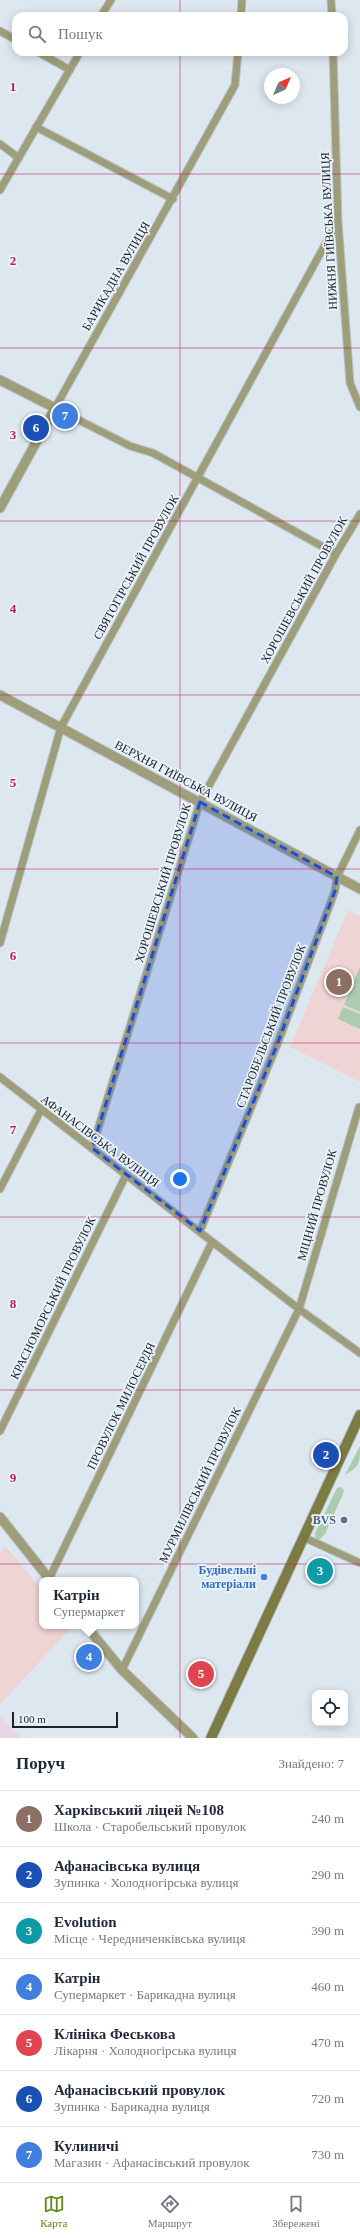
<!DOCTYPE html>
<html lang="uk">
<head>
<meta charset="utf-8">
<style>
  :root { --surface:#fff; --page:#f6f6f7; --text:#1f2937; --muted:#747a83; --line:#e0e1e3; --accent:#618914 }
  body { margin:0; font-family:"Times New Roman",serif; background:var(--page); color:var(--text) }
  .controls { position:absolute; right:12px; bottom:12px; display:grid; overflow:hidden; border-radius:8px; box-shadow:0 2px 10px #0003 }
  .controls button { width:36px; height:36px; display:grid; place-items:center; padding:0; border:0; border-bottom:1px solid var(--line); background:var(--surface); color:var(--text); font:20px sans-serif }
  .compass { position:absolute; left:264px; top:68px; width:36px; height:36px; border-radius:50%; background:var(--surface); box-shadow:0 2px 10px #0003; rotate:44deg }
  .scale { position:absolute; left:12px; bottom:10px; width:106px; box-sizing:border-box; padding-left:4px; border:2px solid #202326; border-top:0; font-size:11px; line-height:14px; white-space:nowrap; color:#202326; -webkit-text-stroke:3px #eaf4fd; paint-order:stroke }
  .you { position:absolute; left:180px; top:1179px; width:14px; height:14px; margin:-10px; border:3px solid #fff; border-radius:50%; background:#1a73e8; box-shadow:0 0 0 6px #1a73e833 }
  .badge { display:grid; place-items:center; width:26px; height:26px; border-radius:50%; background:var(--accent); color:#fff; font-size:13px; font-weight:700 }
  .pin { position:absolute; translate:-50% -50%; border:2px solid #fff; box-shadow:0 1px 4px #0006 }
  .popup { position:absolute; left:39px; top:1577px; width:100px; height:52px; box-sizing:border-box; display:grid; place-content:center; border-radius:8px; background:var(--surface); filter:drop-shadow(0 1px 3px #0005); font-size:13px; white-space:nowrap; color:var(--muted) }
  .popup b { font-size:15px; color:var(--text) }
  .popup::after { content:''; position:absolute; left:50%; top:100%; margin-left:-8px; border:8px solid transparent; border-top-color:var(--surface) }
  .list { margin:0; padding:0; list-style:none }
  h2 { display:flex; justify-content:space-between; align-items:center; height:52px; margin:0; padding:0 16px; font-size:17px }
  h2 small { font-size:13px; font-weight:400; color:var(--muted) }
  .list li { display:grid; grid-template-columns:26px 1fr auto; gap:12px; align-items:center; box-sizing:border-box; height:56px; padding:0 16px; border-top:1px solid var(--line) }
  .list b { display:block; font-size:15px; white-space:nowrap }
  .list p { margin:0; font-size:13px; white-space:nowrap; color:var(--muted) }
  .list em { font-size:13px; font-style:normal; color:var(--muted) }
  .icon { flex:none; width:22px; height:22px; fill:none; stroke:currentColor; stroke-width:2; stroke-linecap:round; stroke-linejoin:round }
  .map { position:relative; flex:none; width:360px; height:1738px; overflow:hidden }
  .search { position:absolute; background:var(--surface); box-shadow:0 2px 10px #0003; left:12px; right:12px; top:12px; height:44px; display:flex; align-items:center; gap:10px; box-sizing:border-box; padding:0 14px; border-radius:12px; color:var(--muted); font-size:15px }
  .sheet { height:444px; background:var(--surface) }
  nav { display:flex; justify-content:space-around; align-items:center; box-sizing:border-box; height:56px; border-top:1px solid var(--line); background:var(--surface); font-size:11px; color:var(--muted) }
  nav a { display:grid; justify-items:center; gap:2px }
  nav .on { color:var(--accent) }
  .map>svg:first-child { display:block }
  .industrial { fill:#e8d5e5 }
  .education { fill:#efd4d6 }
  .green { fill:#acccb0 }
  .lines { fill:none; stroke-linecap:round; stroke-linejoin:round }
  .minor-casing { stroke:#bbc4cc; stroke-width:9 }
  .tertiary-casing { stroke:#bbc4cc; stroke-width:11 }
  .secondary-casing { stroke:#bbc4cc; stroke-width:12 }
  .minor { stroke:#9e9e7a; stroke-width:7 }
  .tertiary { stroke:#9e9e7a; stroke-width:9 }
  .secondary { stroke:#7d7b44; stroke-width:10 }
  .marked { fill:#1d4ed8; fill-opacity:0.2; stroke:#1d4ed8; stroke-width:3; stroke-dasharray:8 5; stroke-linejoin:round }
  .grid { fill:none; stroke:#c2185b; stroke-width:1; stroke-opacity:0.55 }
  .service-dot { fill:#5c6f8a; stroke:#eaf4fd; stroke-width:1.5 }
  .shop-dot { fill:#3f7fe0; stroke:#eaf4fd; stroke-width:1.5 }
  .labels { text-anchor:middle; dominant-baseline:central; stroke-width:3.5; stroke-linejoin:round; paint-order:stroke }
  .street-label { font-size:12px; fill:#202326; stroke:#eaf4fd }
  .service-label { font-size:12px; font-weight:bold; fill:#4e5e75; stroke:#eaf4fd; text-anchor:end }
  .shop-label { font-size:12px; font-weight:bold; fill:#366cbe; stroke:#eaf4fd; text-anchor:end }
  .grid-label { font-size:13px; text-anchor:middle; font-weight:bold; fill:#c2185b; stroke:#eaf4fd; stroke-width:3.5; stroke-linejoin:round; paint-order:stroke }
</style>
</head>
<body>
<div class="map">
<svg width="360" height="1738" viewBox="0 0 360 1738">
  <rect width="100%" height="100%" fill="#dde7f0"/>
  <path class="industrial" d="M0,1716L22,1738H0Z"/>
  <path class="education" d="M348,910L360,916V1082L290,1047Z
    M6,1547L42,1590V1626L72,1627L0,1705V1552Z"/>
  <path class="green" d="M360,967V1012L344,1005Z
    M343,1007L360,1014V1029L338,1019Z
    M360,1446C360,1464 360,1466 345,1475Z
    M341,1487L344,1490L343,1494L325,1534L319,1540H315V1533L337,1488Z"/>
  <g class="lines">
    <defs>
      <path id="minor" d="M331,0L332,16
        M101,16L111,0
        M241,16L242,0
        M0,31L16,40
        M38,52L70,70
        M238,52L235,85L55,408L130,446L153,453L336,554
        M333,52L338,221L350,383L360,407
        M36,127L173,199
        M0,144L19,158
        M0,190L80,52
        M0,943L61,727L338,221
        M0,1077L299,1309L360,1353
        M92,1148L200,802L336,554L360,514
        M0,1189L41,1110
        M200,1231L277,1045L335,891L337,877L360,830
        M0,1431L126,1175
        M303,1537L360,1563
        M49,1579L212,1242
        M122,1670L299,1309L359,1107"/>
      <path id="tertiary" d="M0,380L55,408L0,508
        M0,695L360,889
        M0,1517L50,1580
        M86,1626L122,1670L193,1738"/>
      <path id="secondary" d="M211,1738L360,1415"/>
    </defs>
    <use href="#minor" class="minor-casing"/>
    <use href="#tertiary" class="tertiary-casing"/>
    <use href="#secondary" class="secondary-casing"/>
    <use href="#minor" class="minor"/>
    <use href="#tertiary" class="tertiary"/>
    <use href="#secondary" class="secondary"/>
  </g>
  <path class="marked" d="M200,802L337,877L335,891L277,1045L200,1231L92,1148Z"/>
  <path class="grid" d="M180,0V16M180,52V1738M0,174H360M0,348H360M0,521H360M0,695H360M0,869H360M0,1043H360M0,1217H360M0,1390H360M0,1564H360"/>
  <circle class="service-dot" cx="344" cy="1520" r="4"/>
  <circle class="shop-dot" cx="264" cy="1577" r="4"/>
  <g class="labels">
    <g class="street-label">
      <text transform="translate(329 231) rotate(-93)">НИЖНЯ ГИЇВСЬКА ВУЛИЦЯ</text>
      <text transform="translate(116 276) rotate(-60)">БАРИКАДНА ВУЛИЦЯ</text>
      <text transform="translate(136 567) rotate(-61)">СВЯТОГІРСЬКИЙ ПРОВУЛОК</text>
      <text transform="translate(304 590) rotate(-61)">ХОРОШЕВСЬКИЙ ПРОВУЛОК</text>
      <text transform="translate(186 781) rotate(28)">ВЕРХНЯ ГИЇВСЬКА ВУЛИЦЯ</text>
      <text transform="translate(163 883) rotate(-73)">ХОРОШЕВСЬКИЙ ПРОВУЛОК</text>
      <text transform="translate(271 1026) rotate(-69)">СТАРОБЕЛЬСЬКИЙ ПРОВУЛОК</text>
      <text transform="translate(100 1141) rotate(37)">АФАНАСІВСЬКА ВУЛИЦЯ</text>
      <text transform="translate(317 1205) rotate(-74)">МІЦНИЙ ПРОВУЛОК</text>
      <text transform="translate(53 1298) rotate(-64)">КРАСНОМОРСЬКИЙ ПРОВУЛОК</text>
      <text transform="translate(121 1406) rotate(-64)">ПРОВУЛОК МИЛОСЕРДЯ</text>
      <text transform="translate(200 1485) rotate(-64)">МУРМИЛІВСЬКИЙ ПРОВУЛОК</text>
    </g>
    <g class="service-label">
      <text x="336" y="1520">BVS</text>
    </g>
    <g class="shop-label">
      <text x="256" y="1570">Будівельні<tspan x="256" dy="14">матеріали</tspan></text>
    </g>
  </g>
  <g class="grid-label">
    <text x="13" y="91">1</text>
    <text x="13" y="265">2</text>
    <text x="13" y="439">3</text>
    <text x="13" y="613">4</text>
    <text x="13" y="787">5</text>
    <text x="13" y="960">6</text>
    <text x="13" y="1134">7</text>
    <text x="13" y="1308">8</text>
    <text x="13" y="1482">9</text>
  </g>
</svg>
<div class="controls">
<button><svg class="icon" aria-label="locate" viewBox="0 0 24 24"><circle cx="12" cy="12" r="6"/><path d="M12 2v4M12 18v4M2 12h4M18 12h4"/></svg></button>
</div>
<svg class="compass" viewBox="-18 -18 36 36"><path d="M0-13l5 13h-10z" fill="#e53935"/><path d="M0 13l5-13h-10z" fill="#747a83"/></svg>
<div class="scale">100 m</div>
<div class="you"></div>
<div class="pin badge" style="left:339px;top:982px;background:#8d6e63">1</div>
<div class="pin badge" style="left:326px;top:1455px;background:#1a4fb4">2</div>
<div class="pin badge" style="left:320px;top:1571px;background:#0f9aa8">3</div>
<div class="pin badge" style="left:89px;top:1657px;background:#3f7fe0">4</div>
<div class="popup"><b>Катрін</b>Супермаркет</div>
<div class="pin badge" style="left:201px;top:1674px;background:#e0444e">5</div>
<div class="pin badge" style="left:36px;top:428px;background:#1a4fb4">6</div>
<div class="pin badge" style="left:65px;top:416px;background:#3f7fe0">7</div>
<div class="search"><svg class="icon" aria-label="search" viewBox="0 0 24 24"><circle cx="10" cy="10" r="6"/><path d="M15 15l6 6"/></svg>Пошук</div>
</div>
<section class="sheet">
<h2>Поруч<small>Знайдено: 7</small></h2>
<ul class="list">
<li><span class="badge" style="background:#8d6e63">1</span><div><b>Харківський ліцей №108</b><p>Школа · Старобельський провулок</p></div><em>240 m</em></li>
<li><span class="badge" style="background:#1a4fb4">2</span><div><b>Афанасівська вулиця</b><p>Зупинка · Холодногірська вулиця</p></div><em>290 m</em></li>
<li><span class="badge" style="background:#0f9aa8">3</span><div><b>Evolution</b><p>Місце · Чередниченківська вулиця</p></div><em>390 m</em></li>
<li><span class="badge" style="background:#3f7fe0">4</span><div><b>Катрін</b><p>Супермаркет · Барикадна вулиця</p></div><em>460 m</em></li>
<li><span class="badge" style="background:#e0444e">5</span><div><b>Клініка Феськова</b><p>Лікарня · Холодногірська вулиця</p></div><em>470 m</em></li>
<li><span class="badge" style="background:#1a4fb4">6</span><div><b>Афанасівський провулок</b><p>Зупинка · Барикадна вулиця</p></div><em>720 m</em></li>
<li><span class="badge" style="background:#3f7fe0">7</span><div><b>Кулиничі</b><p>Магазин · Афанасівський провулок</p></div><em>730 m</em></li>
</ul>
</section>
<nav>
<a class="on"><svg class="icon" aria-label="map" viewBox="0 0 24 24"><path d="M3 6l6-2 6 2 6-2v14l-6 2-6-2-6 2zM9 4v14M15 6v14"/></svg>Карта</a>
<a><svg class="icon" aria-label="directions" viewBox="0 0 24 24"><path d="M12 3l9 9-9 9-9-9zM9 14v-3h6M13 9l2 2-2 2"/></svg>Маршрут</a>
<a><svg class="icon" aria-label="saved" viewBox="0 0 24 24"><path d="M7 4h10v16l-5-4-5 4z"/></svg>Збережені</a>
</nav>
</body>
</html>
